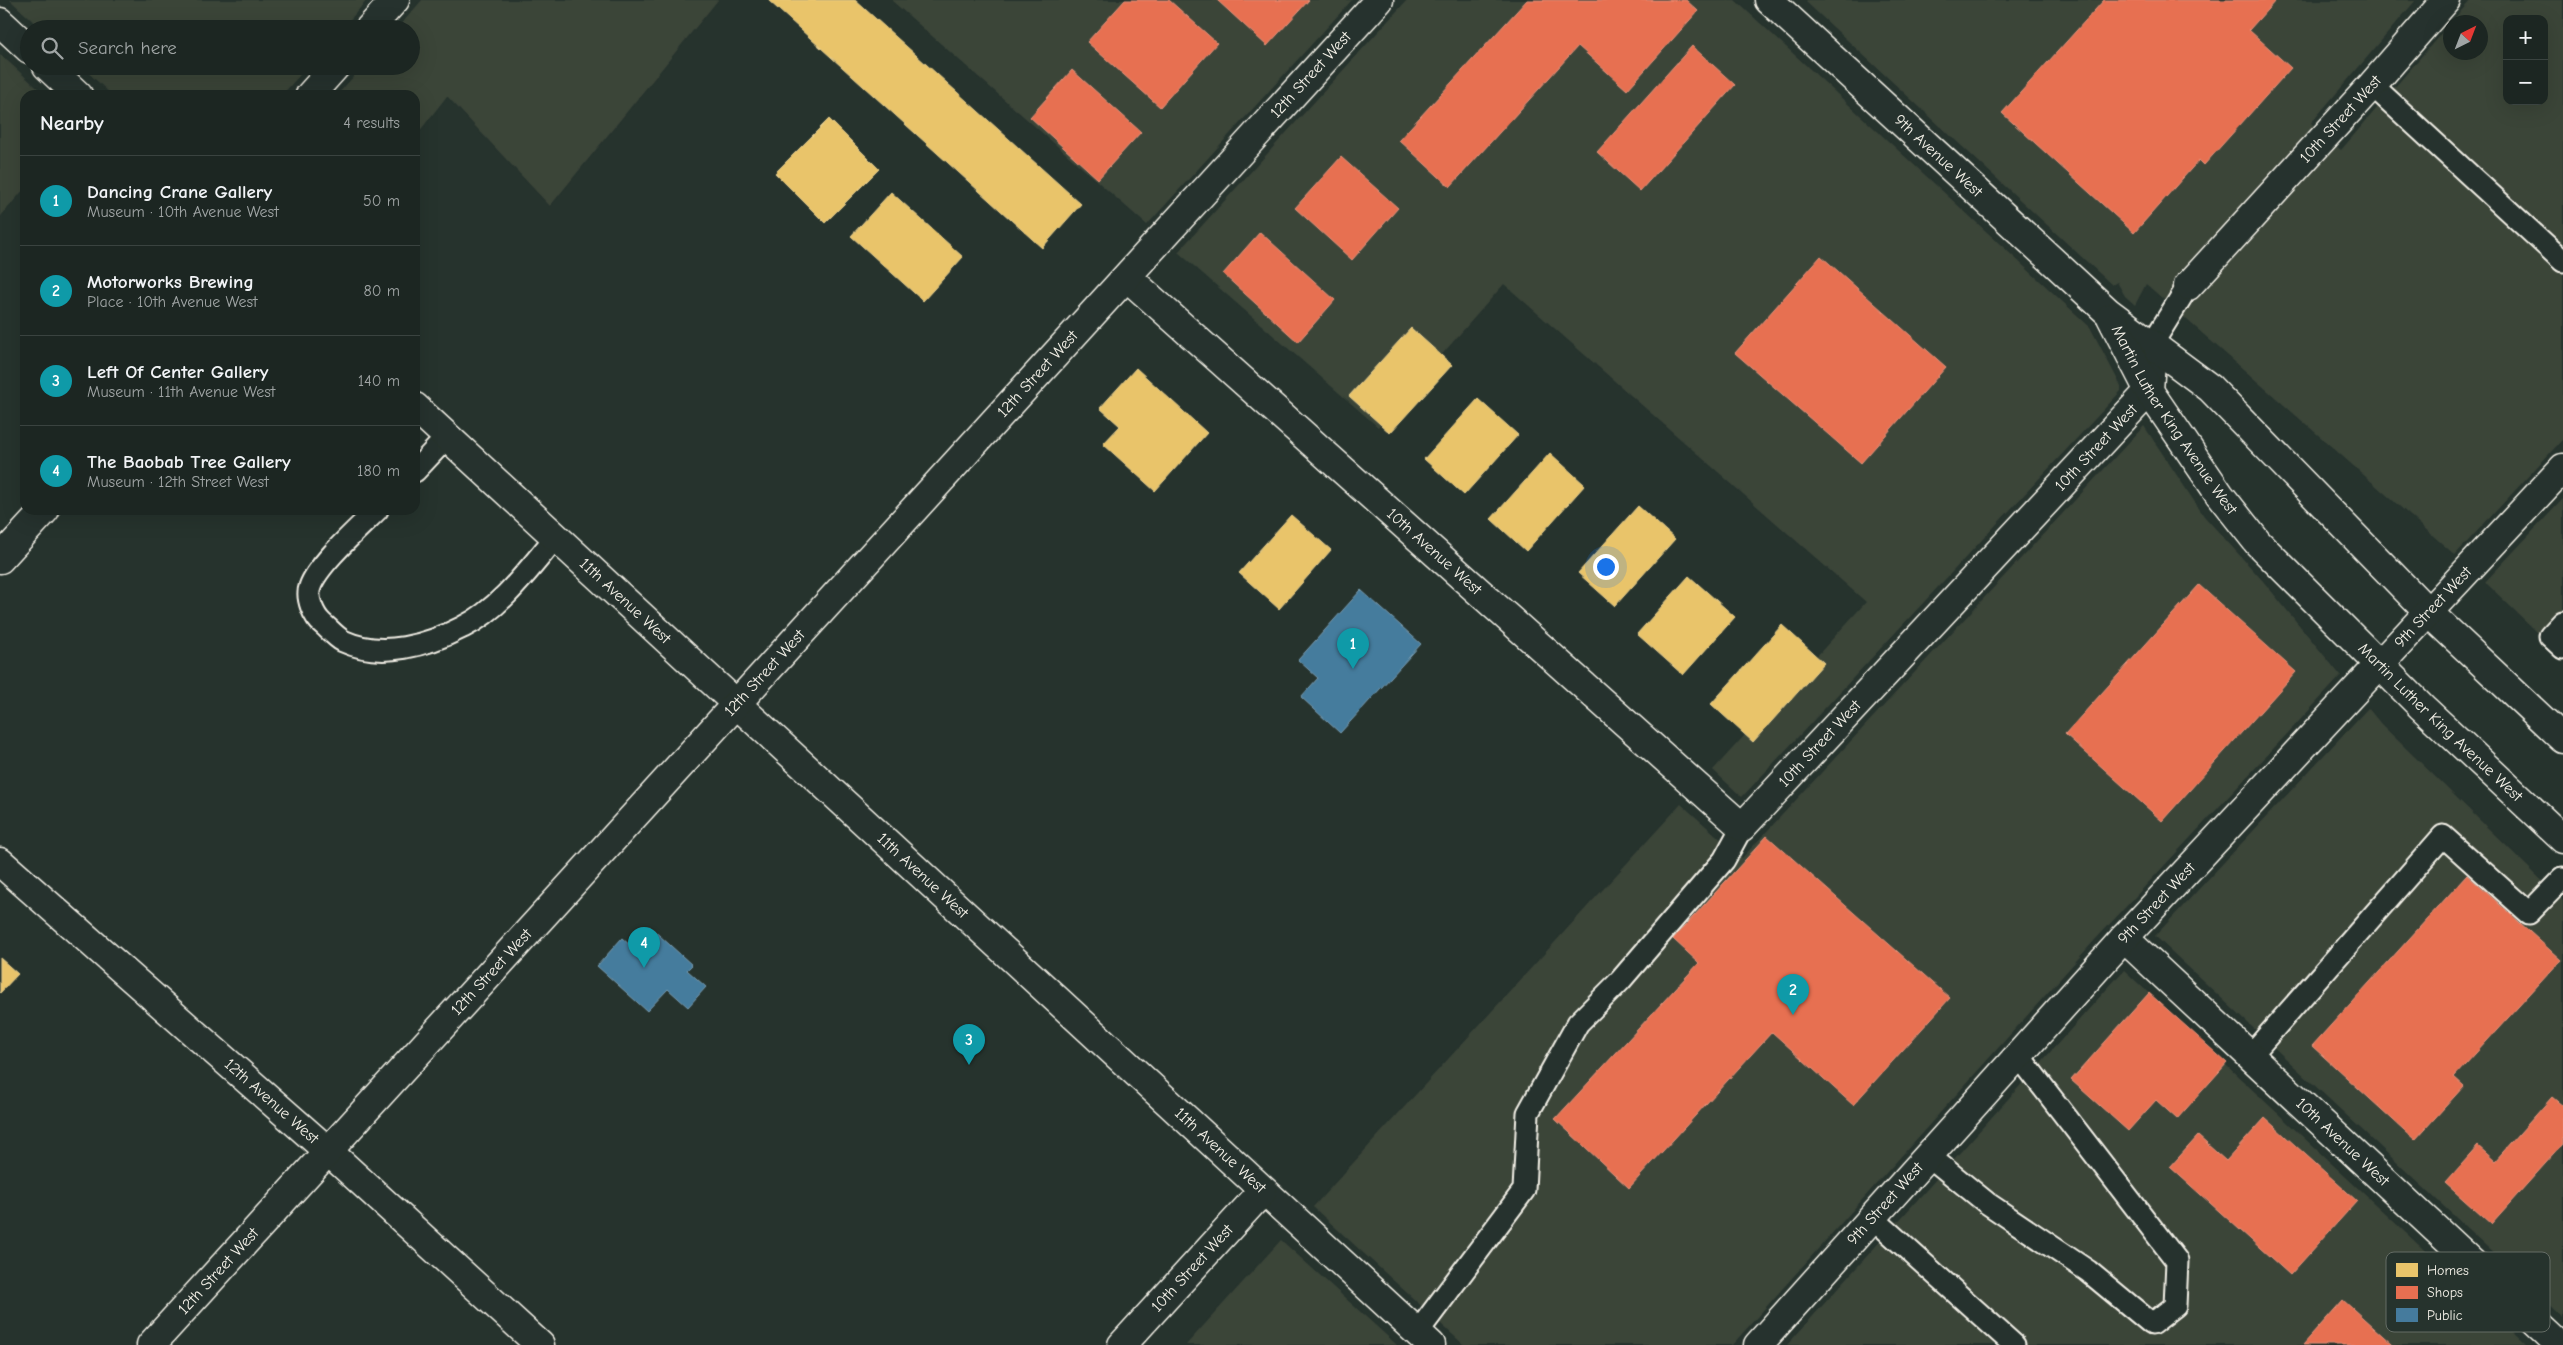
<!DOCTYPE html>
<html lang="en">
<head>
<meta charset="utf-8">
<style>
  :root { --surface:#1c2622; --page:#29322f; --text:#f1f3f6; --muted:#a0a5a5; --line:#3a4340; --accent:#ff9aa2 }
  body { margin:0; font-family:"Comic Neue",sans-serif; background:var(--page); color:var(--text) }
  .controls { position:absolute; right:15px; top:15px; display:grid; overflow:hidden; border-radius:10px; box-shadow:0 5px 20px #0002 }
  .controls button { width:45px; height:45px; display:grid; place-items:center; padding:0; border:0; border-bottom:1px solid var(--line); background:var(--surface); color:var(--text); font:25px sans-serif }
  .compass { position:absolute; left:2443px; top:15px; width:45px; height:45px; border-radius:50%; background:var(--surface); box-shadow:0 5px 20px #0002; rotate:42deg }
  .you { position:absolute; left:1605px; top:566px; width:18px; height:18px; margin:-12px; border:4px solid #fff; border-radius:50%; background:#1a73e8; box-shadow:0 0 0 8px #1a73e833 }
  .badge { display:grid; place-items:center; width:32px; height:32px; border-radius:50%; background:var(--accent); color:#fff; font-size:16px; font-weight:700 }
  .pin { position:absolute; translate:-50% -41px; filter:drop-shadow(0 1px 2px #0008) }
  .pin::after { content:''; position:absolute; top:26px; width:18px; height:15px; background:inherit; clip-path:polygon(0 0,100% 0,50% 100%) }
  .list { margin:0; padding:0; list-style:none }
  h2 { display:flex; justify-content:space-between; align-items:center; height:65px; margin:0; padding:0 20px; font-size:21px }
  h2 small { font-size:16px; font-weight:400; color:var(--muted) }
  .list li { display:grid; grid-template-columns:32px 1fr auto; gap:15px; align-items:center; box-sizing:border-box; height:90px; padding:0 20px; border-top:1px solid var(--line) }
  .list b { display:block; font-size:19px; white-space:nowrap }
  .list p { margin:0; font-size:16px; white-space:nowrap; color:var(--muted) }
  .list em { font-size:16px; font-style:normal; color:var(--muted) }
  .icon { flex:none; width:28px; height:28px; fill:none; stroke:currentColor; stroke-width:2; stroke-linecap:round; stroke-linejoin:round }
  .map { position:relative; flex:none; width:2563px; height:1345px; overflow:hidden }
  .search { position:absolute; background:var(--surface); box-shadow:0 5px 20px #0002; left:20px; top:20px; width:400px; height:55px; display:flex; align-items:center; gap:12px; box-sizing:border-box; padding:0 18px; border-radius:28px; color:var(--muted); font-size:19px }
  .panel { position:absolute; background:var(--surface); box-shadow:0 5px 20px #0002; left:20px; top:90px; width:400px; height:425px; border-radius:15px }
  .map>svg:first-child { display:block }
  .built { fill:#3b4439; fill-rule:evenodd }
  .homes { fill:#e9c46a; stroke:#ecd290 }
  .shops { fill:#e76f51; stroke:#eb967e }
  .public { fill:#457b9d; stroke:#7a9eb4 }
  .lines { fill:none; stroke-linecap:round; stroke-linejoin:round }
  .service-casing { stroke:#f4f1e8; stroke-width:25 }
  .minor-casing { stroke:#f4f1e8; stroke-width:31 }
  .tertiary-casing { stroke:#f4f1e8; stroke-width:31 }
  .secondary-casing { stroke:#f4f1e8; stroke-width:31 }
  .service { stroke:#26332d; stroke-width:21 }
  .minor { stroke:#26332d; stroke-width:28 }
  .tertiary { stroke:#26332d; stroke-width:28 }
  .secondary { stroke:#26332d; stroke-width:28 }
  .labels { text-anchor:middle; dominant-baseline:central; stroke-width:5; stroke-linejoin:round; paint-order:stroke }
  .street-label { font-size:16px; fill:#f4f1e8; stroke:#26332d }
  .key { fill:#26332d; stroke:#646c65; stroke-width:1 }
  .key-label { font-size:14px; fill:#f4f1e8 }
</style>
</head>
<body>
<div class="map">
<svg width="2563" height="1345" viewBox="0 0 2563 1345">
  <rect width="100%" height="100%" fill="#26332d"/>
  <filter id="ink" filterUnits="userSpaceOnUse"><feTurbulence type="fractalNoise" baseFrequency=".02" numOctaves="2"/><feDisplacementMap in="SourceGraphic" scale="10" xChannelSelector="R" yChannelSelector="G"/><feConvolveMatrix kernelMatrix="1 2 1 2 8 2 1 2 1" color-interpolation-filters="sRGB"/></filter>
  <g filter="url(#ink)">
    <path class="built" d="M10,0H367L342,29H41Z
      M422,0H718L550,206L447,96L415,137V95H337L363,66H411V29H397Z
      M891,0H1352L1147,225Z
      M1407,0H1735L2090,327L2121,386V391L1742,797L1713,770L1866,602L1504,284L1378,427L1178,252Z
      M1807,0H2416L2311,123L2341,150L2450,23V52H2480V22H2451L2471,0H2563V439L2455,555L2146,284L2135,305L2125,296L2117,282L2112,285L1806,2ZM2507,19H2544V101H2507Z
      M0,54L45,95H25V188L0,217Z
      M81,66H308L282,95H112Z
      M2144,426L2204,516L2263,581L2341,676L2094,941L1732,1345H1464L1313,1207L1681,804L1742,858Z
      M2563,499V657L2485,582Z
      M2368,708L2381,724L2563,901V1318L2155,936Z
      M2124,970L2526,1345H1787Z
      M1281,1240L1397,1345H1186Z"/>
    <path class="homes" d="M768,0H855L1081,204L1042,248Z
      M829,119L879,169L825,223L775,173Z
      M891,192L963,257L923,301L851,236Z
      M1411,328L1452,365L1390,433L1349,396Z
      M1136,368L1207,433L1155,491L1103,444L1120,426L1100,408Z
      M1478,399L1518,435L1464,495L1424,459Z
      M1550,453L1585,485L1526,551L1491,519Z
      M1638,506L1675,539L1615,606L1578,573Z
      M1291,515L1331,550L1279,609L1239,573Z
      M1689,576L1735,617L1683,675L1637,634Z
      M1782,625L1824,663L1753,742L1711,704Z
      M0,958L18,974L0,993Z"/>
    <path class="shops" d="M1125,0H1169L1217,43L1160,107L1087,42Z
      M1217,0H1309L1267,46Z
      M1527,0H1686L1698,11L1627,90L1578,46L1450,187L1399,140Z
      M2104,0H2276L2249,30L2291,68L2204,165L2199,160L2134,233L2002,113Z
      M1692,46L1735,85L1640,191L1597,152Z
      M1072,70L1141,132L1098,179L1030,117Z
      M1341,157L1398,208L1352,260L1295,208Z
      M1260,232L1335,300L1298,342L1223,274Z
      M1821,256L1946,367L1861,463L1735,353Z
      M2199,585L2296,672L2162,821L2065,734Z
      M1767,836L1950,998L1853,1105L1772,1032L1629,1188L1555,1119L1699,963L1673,939Z
      M2467,875L2561,960L2454,1077L2464,1086L2415,1140L2312,1046Z
      M2149,993L2227,1063L2177,1119L2156,1100L2128,1131L2071,1080Z
      M2552,1097L2563,1106V1144L2491,1224L2445,1183L2478,1146L2495,1161Z
      M2265,1118L2357,1201L2290,1275L2170,1167L2198,1136L2226,1161Z
      M2343,1300L2393,1345H2303Z"/>
    <path class="public" d="M1361,590L1421,644L1340,733L1301,697L1318,678L1298,660Z
      M649,926L692,965L687,970L706,987L688,1007L668,989L647,1011L597,966L622,938L631,946Z"/>
    <g class="lines">
      <defs>
        <path id="service" d="M2372,85L2563,261
          M2152,344L2188,286
          M415,471L447,437
          M377,510C360,527 317,565 310,587C306,598 314,617 323,624C329,629 336,637 343,641C382,659 428,645 463,627C500,609 529,569 555,538
          M2563,622L2550,636L2563,648
          M2250,1056L2443,836L2529,913L2563,878
          M1929,1156L1987,1203L2088,1271L2152,1324L2175,1306L2177,1261L2019,1056
          M1873,1218L2014,1345
          M1417,1333L1524,1190L1528,1113L1578,1023L1620,981L1724,860L1742,827"/>
        <g id="minor">
          <path d="M0,22L29,49"/>
          <path d="M369,29L395,0"/>
          <path d="M47,66L78,95"/>
          <path d="M310,95L336,66"/>
          <path id="s1" d="M1127,277L1742,827L2149,391L2152,344"/>
          <path id="s2" d="M2188,286L2372,85L2446,0"/>
          <path id="s3" d="M415,407L1431,1345"/>
          <path d="M0,559L45,510"/>
          <path id="s4" d="M0,862L329,1152L540,1345"/>
          <path id="s5" d="M2124,938L2560,1345"/>
          <path id="s6" d="M151,1345L1379,0"/>
          <path id="s7" d="M1122,1345L1262,1192"/>
        </g>
        <g id="tertiary">
          <path id="s8" d="M1769,0L2108,312L2210,388L2428,612L2563,739"/>
          <path id="s9" d="M2111,317L2149,391L2220,495L2258,543L2422,707L2563,839"/>
        </g>
        <g id="secondary">
          <path id="s10" d="M1758,1345L2124,938L2563,468"/>
        </g>
      </defs>
      <use href="#service" class="service-casing"/>
      <use href="#minor" class="minor-casing"/>
      <use href="#tertiary" class="tertiary-casing"/>
      <use href="#secondary" class="secondary-casing"/>
      <use href="#service" class="service"/>
      <use href="#minor" class="minor"/>
      <use href="#tertiary" class="tertiary"/>
      <use href="#secondary" class="secondary"/>
    </g>
  </g>
  <g class="labels">
    <g class="street-label">
      <text stroke="none"><textPath href="#s6" startOffset="1720">12th Street West</textPath></text>
      <text stroke="none"><textPath href="#s2" startOffset="226">10th Street West</textPath></text>
      <text stroke="none"><textPath href="#s8" startOffset="230">9th Avenue West</textPath></text>
      <text stroke="none"><textPath href="#s6" startOffset="1315">12th Street West</textPath></text>
      <text stroke="none"><textPath href="#s9" startOffset="121">Martin Luther King Avenue West</textPath></text>
      <text stroke="none"><textPath href="#s1" startOffset="1344">10th Street West</textPath></text>
      <text stroke="none"><textPath href="#s1" startOffset="412">10th Avenue West</textPath></text>
      <text stroke="none"><textPath href="#s3" startOffset="286">11th Avenue West</textPath></text>
      <text stroke="none"><textPath href="#s10" startOffset="1000">9th Street West</textPath></text>
      <text stroke="none"><textPath href="#s6" startOffset="910">12th Street West</textPath></text>
      <text stroke="none"><textPath href="#s9" startOffset="526">Martin Luther King Avenue West</textPath></text>
      <text stroke="none"><textPath href="#s1" startOffset="939">10th Street West</textPath></text>
      <text stroke="none"><textPath href="#s3" startOffset="691">11th Avenue West</textPath></text>
      <text stroke="none"><textPath href="#s10" startOffset="595">9th Street West</textPath></text>
      <text stroke="none"><textPath href="#s6" startOffset="505">12th Street West</textPath></text>
      <text stroke="none"><textPath href="#s4" startOffset="362">12th Avenue West</textPath></text>
      <text stroke="none"><textPath href="#s5" startOffset="299">10th Avenue West</textPath></text>
      <text stroke="none"><textPath href="#s3" startOffset="1096">11th Avenue West</textPath></text>
      <text stroke="none"><textPath href="#s10" startOffset="190">9th Street West</textPath></text>
      <text stroke="none"><textPath href="#s7" startOffset="104">10th Street West</textPath></text>
      <text stroke="none"><textPath href="#s6" startOffset="100">12th Street West</textPath></text>
    </g>
  </g>
  <rect x="2386" y="1252" width="164" height="80" rx="8" class="key"/>
  <rect x="2396" y="1263" width="22" height="14" fill="#e9c46a"/>
  <rect x="2396" y="1286" width="22" height="13" fill="#e76f51"/>
  <rect x="2396" y="1308" width="22" height="14" fill="#457b9d"/>
  <g class="key-label">
    <text x="2427" y="1275">Homes</text>
    <text x="2427" y="1297">Shops</text>
    <text x="2427" y="1320">Public</text>
  </g>
</svg>
<div class="controls">
<button>+</button>
<button>−</button>
</div>
<svg class="compass" viewBox="-18 -18 36 36"><path d="M0-13l5 13h-10z" fill="#e53935"/><path d="M0 13l5-13h-10z" fill="#a0a5a5"/></svg>
<div class="you"></div>
<div class="pin badge" style="left:1353px;top:669px;background:#0f9aa8">1</div>
<div class="pin badge" style="left:1793px;top:1015px;background:#0f9aa8">2</div>
<div class="pin badge" style="left:969px;top:1065px;background:#0f9aa8">3</div>
<div class="pin badge" style="left:644px;top:968px;background:#0f9aa8">4</div>
<div class="search"><svg class="icon" aria-label="search" viewBox="0 0 24 24"><circle cx="10" cy="10" r="6"/><path d="M15 15l6 6"/></svg>Search here</div>
<section class="panel">
<h2>Nearby<small>4 results</small></h2>
<ul class="list">
<li><span class="badge" style="background:#0f9aa8">1</span><div><b>Dancing Crane Gallery</b><p>Museum · 10th Avenue West</p></div><em>50 m</em></li>
<li><span class="badge" style="background:#0f9aa8">2</span><div><b>Motorworks Brewing</b><p>Place · 10th Avenue West</p></div><em>80 m</em></li>
<li><span class="badge" style="background:#0f9aa8">3</span><div><b>Left Of Center Gallery</b><p>Museum · 11th Avenue West</p></div><em>140 m</em></li>
<li><span class="badge" style="background:#0f9aa8">4</span><div><b>The Baobab Tree Gallery</b><p>Museum · 12th Street West</p></div><em>180 m</em></li>
</ul>
</section>
</div>
</body>
</html>
